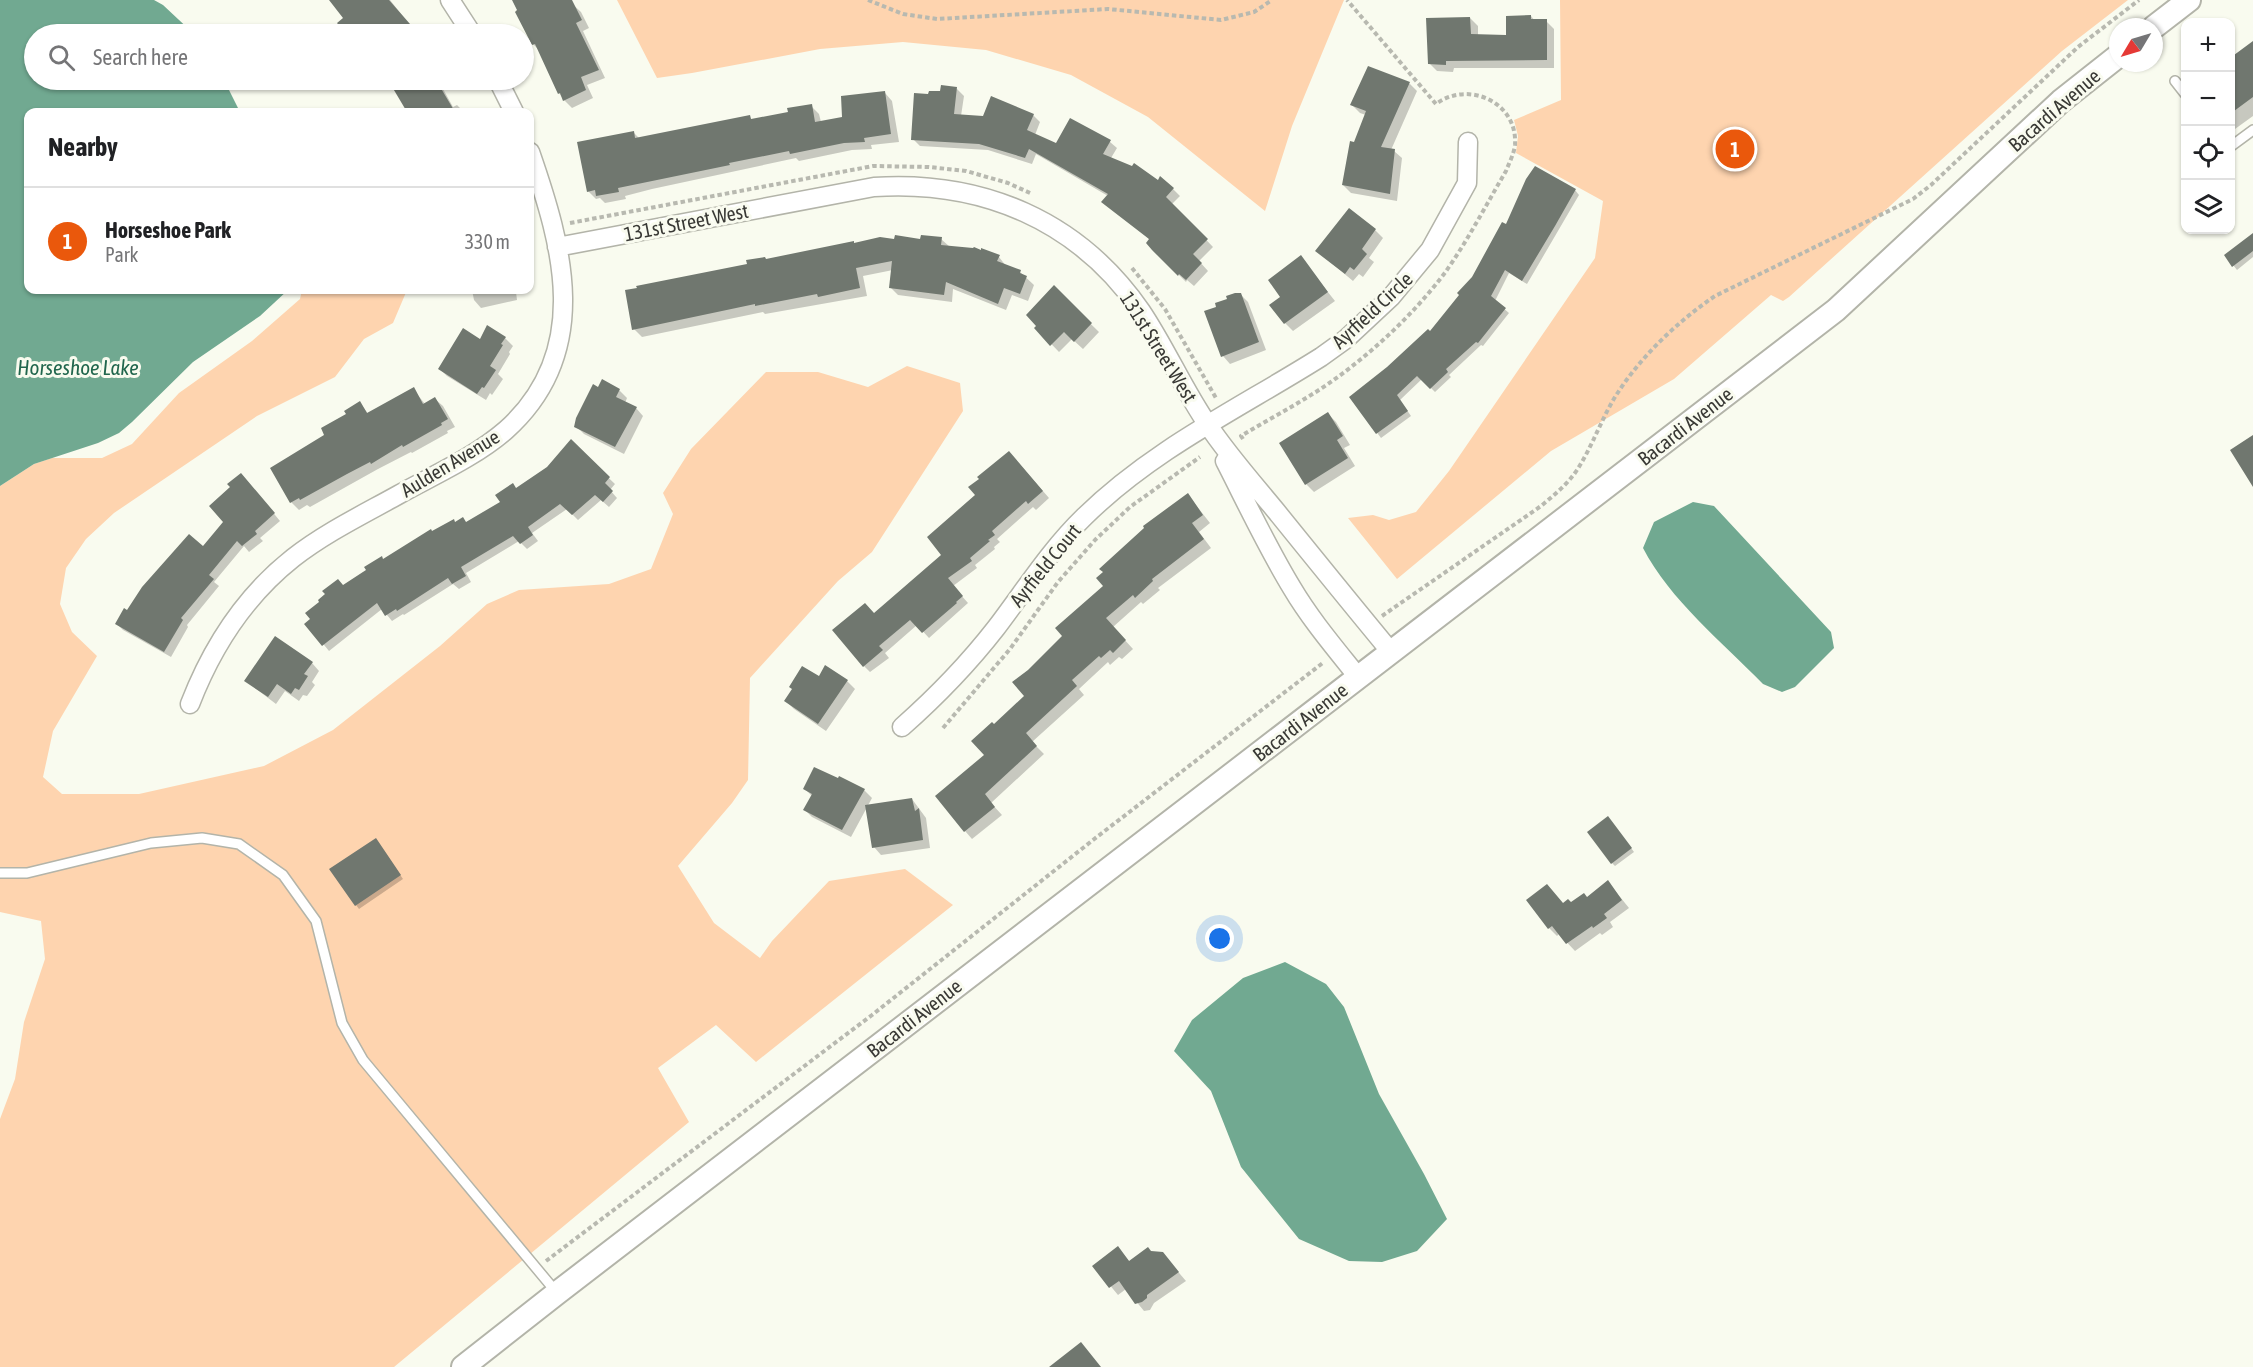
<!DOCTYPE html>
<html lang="en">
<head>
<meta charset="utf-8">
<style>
  :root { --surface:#fff; --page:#f6f6f6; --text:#202124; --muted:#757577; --line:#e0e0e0; --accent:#ea580c }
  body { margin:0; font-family:"Asap Condensed",sans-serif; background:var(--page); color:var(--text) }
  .controls { position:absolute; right:18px; top:18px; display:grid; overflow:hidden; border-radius:12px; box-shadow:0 2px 4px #0004 }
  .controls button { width:54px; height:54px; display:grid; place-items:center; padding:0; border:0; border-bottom:2px solid var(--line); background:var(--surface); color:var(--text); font:30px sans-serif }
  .compass { position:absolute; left:2109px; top:18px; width:54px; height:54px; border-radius:50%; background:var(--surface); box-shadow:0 2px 4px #0004; rotate:232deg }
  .you { position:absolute; left:1220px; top:939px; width:21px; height:21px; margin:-15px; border:4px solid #fff; border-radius:50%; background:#1a73e8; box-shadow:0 0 0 9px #1a73e833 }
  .badge { display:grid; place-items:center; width:39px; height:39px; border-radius:50%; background:var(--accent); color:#fff; font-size:20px; font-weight:700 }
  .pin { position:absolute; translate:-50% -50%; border:3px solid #fff; box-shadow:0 2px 6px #0006 }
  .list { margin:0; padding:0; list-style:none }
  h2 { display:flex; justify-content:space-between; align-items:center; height:78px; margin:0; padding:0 24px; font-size:26px }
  h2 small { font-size:20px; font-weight:400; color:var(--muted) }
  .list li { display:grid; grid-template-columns:39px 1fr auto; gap:18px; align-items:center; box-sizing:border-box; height:108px; padding:0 24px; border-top:2px solid var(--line) }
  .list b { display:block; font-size:22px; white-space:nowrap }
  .list p { margin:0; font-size:20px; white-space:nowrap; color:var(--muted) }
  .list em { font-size:20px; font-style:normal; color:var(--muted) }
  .icon { flex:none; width:33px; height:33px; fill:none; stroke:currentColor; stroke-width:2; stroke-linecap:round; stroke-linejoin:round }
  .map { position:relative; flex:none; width:2253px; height:1367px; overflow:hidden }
  .search { position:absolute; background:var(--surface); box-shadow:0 2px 4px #0004; left:24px; top:24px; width:510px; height:66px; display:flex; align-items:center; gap:15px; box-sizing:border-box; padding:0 21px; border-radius:33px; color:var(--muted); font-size:22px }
  .panel { position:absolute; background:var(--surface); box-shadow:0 2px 4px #0004; left:24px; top:108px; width:510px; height:186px; border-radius:12px }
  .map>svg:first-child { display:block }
  .green { fill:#fed4af }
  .water { fill:#71a991 }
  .shadow { fill:#0003 }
  .building { fill:#70776f }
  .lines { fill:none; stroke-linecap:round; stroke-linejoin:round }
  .service-casing { stroke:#b3b4a9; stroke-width:12 }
  .minor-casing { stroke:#b3b4a9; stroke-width:21 }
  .tertiary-casing { stroke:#b3b4a9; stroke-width:26 }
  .path { stroke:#b8b9b0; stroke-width:4; stroke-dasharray:4.5 3; stroke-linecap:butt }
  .service { stroke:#fff; stroke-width:9 }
  .minor { stroke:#fff; stroke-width:18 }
  .tertiary { stroke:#fff; stroke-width:22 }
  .labels { text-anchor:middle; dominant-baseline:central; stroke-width:6; stroke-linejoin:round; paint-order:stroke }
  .street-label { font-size:20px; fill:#393935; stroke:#f9fbef }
  .water-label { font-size:21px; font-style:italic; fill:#21664d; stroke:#f9fbef }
</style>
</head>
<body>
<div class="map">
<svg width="2253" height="1367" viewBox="0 0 2253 1367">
  <rect width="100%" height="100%" fill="#f9fbef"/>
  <path class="green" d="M617,0H1344L1292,126L1265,211L1148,117L1071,75L986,50L903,42L820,49L692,73L657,78Z
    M1560,0H2128L2062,51L1789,297L1783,301L1771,295L1674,379L1551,451L1397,579L1348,518L1373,515L1389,520L1416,512L1449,471L1595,258L1603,201L1516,153L1518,136L1514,120L1561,100Z
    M302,290H407L393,323L364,339L335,377L257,416L114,513L86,539L66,568L60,604L72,632L97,656L53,731L43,777L62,794H139L264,766L333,730L440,646L487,604L519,590L609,584L651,569L673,514L663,493L691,449L766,372H818L868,387L907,366L960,383L963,411L872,552L838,581L750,678L748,780L732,803L678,866L714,923L760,958L772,941L829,881L905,869L953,905L756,1062L716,1025L658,1068L689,1122L394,1367H0V1119L15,1079L24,1022L45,959L41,921L0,912V486L34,464L52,458H102L132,444L179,393L252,341L300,299Z"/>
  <path class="water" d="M0,0H154L163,5L194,34H34V80H224L240,112H28V290H288L260,316L193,362L132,422L119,433L98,443L34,464L0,486Z
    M1693,502L1714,506L1831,632L1834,648L1795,687L1782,692L1763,684C1722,642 1670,600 1643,548L1654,522Z
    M1285,962L1326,984L1344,1007L1379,1094L1424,1174L1447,1219L1417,1251L1382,1262L1349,1261L1299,1239L1241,1167L1211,1091L1174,1051L1192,1020L1243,978Z"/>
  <path class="shadow" d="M331,0H390L417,34H348L339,24L345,19Z
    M514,0H568L581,12L589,28L583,31L605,78L587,85L593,98L572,108L564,100L559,93L540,51L533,44Z
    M1531,16L1535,21H1546L1554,29V68H1454L1453,72L1437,71L1429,63L1470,18L1478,26V35L1508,36Z
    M2253,49V116L2235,129L2230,124V60Z
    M1368,68L1410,84L1417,91L1391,150L1394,151L1402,158L1397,201L1351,193L1343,185L1355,144L1366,115L1360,113L1352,105Z
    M390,80H438L453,107L457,105L464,112H412L404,103Z
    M957,89L964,96L961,116L984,117L1033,115L1040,122L1035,135L1057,145L1110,142L1117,148L1111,158L1173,189L1180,196L1172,204L1213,247L1199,261L1208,271L1194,286L1187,280L1186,282L1153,249L1150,240L1108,196L1036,154L1032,164L988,150L920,146L913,139L929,95Z
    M885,93L892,101L899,142L871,145L872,149L852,150L799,161L796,158L652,189L625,196L626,199L605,203L600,198L596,199L588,191L633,132L640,139L749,117L752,120L790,114L811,106L819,114L821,122L844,118Z
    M1575,190L1579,195L1527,284L1509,273L1495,301L1509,313L1483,346L1481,345L1449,375L1451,377L1435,392L1422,379L1400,400L1411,416L1381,438L1351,398L1430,333L1473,278L1507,226Z
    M1375,230L1383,238L1369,258L1374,262L1363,277L1359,274L1353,281L1317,251Z
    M941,239L950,247L999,257L1006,266L1020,272L1034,285L1028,301L1012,295L1006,310L953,289L952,302L898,295L890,287L893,270L863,276L867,296L765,314L763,312L642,337L634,329L767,261L855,244Z
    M2253,242V257L2237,270L2226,256Z
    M1300,257L1335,301L1293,331L1285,323L1282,297Z
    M1054,288L1099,332L1083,349L1072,339L1059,352L1036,328Z
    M472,290H519L520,293L516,292L517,300L481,308L474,300Z
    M1240,294L1248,302L1266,350L1230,364L1223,356L1218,307Z
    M505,338L513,346L509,352L510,354L498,374L503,379L492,395L490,393L486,400L447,376L440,369L481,341Z
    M602,381L619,390L627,398L625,403L636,408L643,416L624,454L584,434L576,426Z
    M413,389L425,404L435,399L443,406L455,427L447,431L448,433L412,453L411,452L378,469L310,507L307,505L299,510L291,502L327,436L348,414L360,403L372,419L368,411L369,413Z
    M1328,414L1336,422L1350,445L1344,448L1355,466L1314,492L1306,484Z
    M571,442L615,484L610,490L617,498L609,507L601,500L578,520L567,509L532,533L538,541L527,549L519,541L466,573L471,582L459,589L453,584L404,615L403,614L392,621L382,609L329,651L307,624L343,586L384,560L433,533L456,523H467L502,502L548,468Z
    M1015,459L1049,498L1036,510L1033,507L997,539L1000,542L994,547L995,549L975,565L977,568L953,586L968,603L929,638L917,625L885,653L889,658L870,672L864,666L874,615L943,555Z
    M247,481L280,521L260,538L263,541L249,552L244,546L214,582L219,586L187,625L188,627L171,657L123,630L117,624L128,611L203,548L225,523Z
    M1188,495L1210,523L1199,532L1211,548L1158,588L1160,590L1143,604L1141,602L1113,627L1133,649L1122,659L1119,657L1110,665L1108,662L1079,689L1084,695L1032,742L1044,754L991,803L1002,815L972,839L965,831L994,726L1026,696L1029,671L1064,636L1105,586Z
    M312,663L319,671L312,682L315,685L307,696L303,695L299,701L285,691L276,704L246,681Z
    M819,678L847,681L855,689L826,731L794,709L786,701Z
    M805,789L864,790L872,798L851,837L812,817L805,810L812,796Z
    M912,799L926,818L930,848L881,855L874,847Z
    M1612,822L1634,852L1615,866L1612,863Z
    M376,839L403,879L359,909L356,905Z
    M1608,882L1629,908L1610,922L1613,927L1602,935L1600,933L1575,951L1559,934L1557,936L1549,928L1528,900L1571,904L1587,898Z
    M1118,1248L1130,1262L1162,1253L1186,1281L1154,1303L1150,1310L1144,1311L1126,1289L1118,1295L1094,1266Z"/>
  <path class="building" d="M329,0H389L410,24L396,34H346L337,23L343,18Z
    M512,0H572L582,20L576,23L599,70L581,77L586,90L563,101L560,93L558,94L535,44L532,45L515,12L517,10Z
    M1531,15V19H1547V60L1446,61V65L1428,64L1426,18L1470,17L1471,34L1506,35V16Z
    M2253,41V97L2230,114V58Z
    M1368,66L1410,82L1381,147L1395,149L1390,194L1342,185L1350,141L1354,142L1366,111L1350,105Z
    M388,80H436L455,112H407Z
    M941,85L957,87L954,114L983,116L991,96L1034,114L1027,130L1056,143L1070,118L1111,140L1103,154L1132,166L1134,163L1158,180L1160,176L1174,188L1166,197L1208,239L1193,254L1202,263L1186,280L1179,274L1178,276L1152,250L1146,243L1149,239L1101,202L1108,194L1029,149L1025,158L979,144L911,140L914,93L928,94L929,91H940Z
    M885,91L891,134L864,138L865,142L844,143L790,154L789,151L729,163L730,165L618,188L619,192L596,196L595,190L587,192L577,142L634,131L635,138L750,115L751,119L788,112L787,108L812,104L815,122L842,117L841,96Z
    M1535,166L1576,189L1555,226L1522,281L1505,270L1491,296L1506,308L1478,343L1476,342L1446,369L1448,372L1430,389L1417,376L1397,395L1408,411L1376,434L1349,397L1387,367L1428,329L1430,331L1459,295L1457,293L1472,277L1502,222L1506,224L1526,179Z
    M1349,208L1376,229L1362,249L1367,254L1354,270L1350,267L1345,274L1315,251Z
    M2253,233V251L2232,267L2224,255Z
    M895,235L920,239L921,235L942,237L941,245L973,248L974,247L981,250V248L1000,255L997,261L1021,270L1020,273L1027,276L1020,294L1004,288L998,304L946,282L944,295L889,288L892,261L856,268L860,288L818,297L817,294L755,306V304L632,330L625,290L637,288L636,286L747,264L746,260L765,257L766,259L854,241V243L880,237L894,239Z
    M1301,255L1328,292L1284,324L1269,305L1280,297L1268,280Z
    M1054,285L1092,323L1074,342L1064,332L1050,346L1034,328L1036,326L1026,315Z
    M1235,293H1241L1259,342L1221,357L1204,311L1216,307L1215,303L1227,299L1226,296Z
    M487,325L506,337L501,344L503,345L490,366L496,370L484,388L482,387L477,394L438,369L463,328L480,339Z
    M602,379L620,389L616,397L637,407L615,447L574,427L576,418L593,384L598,387Z
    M414,387L423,404L435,397L448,419L441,423L442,425L403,447L402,445L371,464L370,462L347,474L300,500L299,498L290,503L270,468L324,435L321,428L346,414L344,411L360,401L367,413Z
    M1328,412L1343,436L1337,440L1348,458L1305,485L1279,443Z
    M2253,435V487L2230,450Z
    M571,439L610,477L605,483L613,491L603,502L595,495L572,515L560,504L528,527L533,535L520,544L513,536L461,567L466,576L452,584L448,578L397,611L396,609L385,616L377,603L322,646L304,624L310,619L305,613L319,602L318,600L325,594L322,591L338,579L343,585L366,570L364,567L382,556L383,559L431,529L432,531L454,519L455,522L463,517L466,522L500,502L495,495L513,483L516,488L547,467Z
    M1009,451L1043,491L1028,504L1026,501L992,531L995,535L988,540L990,541L970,558L972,561L948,578L963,596L956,602L957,603L922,633L910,620L879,646L883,650L863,667L832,630L865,603L874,613L941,555L927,537L975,495L968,487L979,479L977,477Z
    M241,473L275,513L255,531L257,534L242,546L237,541L209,575L214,579L181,618L183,620L164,652L115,624L124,608L127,610L142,587L189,534L203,546L223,522L209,506L230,487L227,484Z
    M1188,493L1203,515L1192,523L1204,539L1152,579L1153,581L1135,598L1133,595L1106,618L1126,640L1113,653L1110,650L1101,658L1099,656L1072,680L1077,686L1026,733L1037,746L985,794L995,807L964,832L935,796L984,755L971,741L992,722L994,724L1024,696L1012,682L1028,670L1062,636L1055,628L1103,586L1096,578L1103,572L1099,569L1144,528L1143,526Z
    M275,636L313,662L304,674L308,676L299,690L295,688L291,694L277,684L268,697L244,681Z
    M825,665L848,680L818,724L784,701L792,689L789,687L802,666L819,676Z
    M814,767L838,778L839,776L865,789L842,830L803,810L812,794L803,789Z
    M912,798L915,811L919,808L923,840L872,848L865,805Z
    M1608,816L1632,848L1611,864L1587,832Z
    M376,838L401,875L355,906L329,869Z
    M1608,880L1622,900L1604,914L1607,918L1593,928L1592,926L1566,944L1552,926L1548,929L1526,900L1547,884L1563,903L1568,899L1571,902L1584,893L1587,897Z
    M1118,1246L1129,1261L1148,1247L1151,1251L1163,1252L1179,1272L1147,1295V1298L1142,1302L1135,1304L1119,1281L1109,1288L1092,1266Z
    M1081,1342L1101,1367H1049Z"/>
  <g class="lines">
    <defs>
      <path id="service" d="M2175,81L2186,95
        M2230,147L2253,130
        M0,873H27L151,843L202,838L239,844L283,875L316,921L342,1023L363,1060L557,1293"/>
      <path id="minor" d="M450,0L472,34
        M498,80L514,112
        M557,247L874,187C982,180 1078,220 1141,311C1166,348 1183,389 1208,425C1228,455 1253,483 1276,511C1314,558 1352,605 1391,652
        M1225,461C1247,504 1267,547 1292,588C1311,620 1335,648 1358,677
        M190,704C212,647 245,596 293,558C325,533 362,515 398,495C434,475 475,457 506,430C593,352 563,247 530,152
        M902,727C937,696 968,664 996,628C1025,590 1050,550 1084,517C1153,449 1240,408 1321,357L1346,339L1391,297L1430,250L1467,183L1468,142"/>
      <path id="tertiary" d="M2154,27L2189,0
        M463,1367L557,1293L1836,310L2061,101L2118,56"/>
    </defs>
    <use href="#service" class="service-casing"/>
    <use href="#minor" class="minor-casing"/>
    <use href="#tertiary" class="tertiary-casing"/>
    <path class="path" d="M868,0L903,14L937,19L1108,9L1221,20L1254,12L1272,0
      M570,223L873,166L929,167L966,171L1008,183L1030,193
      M1132,268L1165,309L1216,398
      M1243,439L1241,436C1269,419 1300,403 1328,384C1371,354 1412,316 1444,274C1467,242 1486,205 1506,171C1509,163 1514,154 1515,145C1518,102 1468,80 1436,104L1347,0
      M1382,616L1541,506C1554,495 1567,485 1577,470C1592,447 1601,420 1615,397C1640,357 1677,322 1715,296L1913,199L1931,185L2078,47L2139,0
      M943,728L1010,649L1058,582L1095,540L1130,507L1200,457
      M546,1261L872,1015L1093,840L1324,662"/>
    <use href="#service" class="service"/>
    <use href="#minor" class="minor"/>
    <use href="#tertiary" class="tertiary"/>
  </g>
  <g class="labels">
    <g class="street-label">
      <text transform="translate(2054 110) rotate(-41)">Bacardi Avenue</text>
      <text transform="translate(686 222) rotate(-11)">131st Street West</text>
      <text transform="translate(1372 310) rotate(-43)">Ayrfield Circle</text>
      <text transform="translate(1159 347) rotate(58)">131st Street West</text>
      <text transform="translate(1685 426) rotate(-38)">Bacardi Avenue</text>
      <text transform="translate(450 463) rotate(-31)">Aulden Avenue</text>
      <text transform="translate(1045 565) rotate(-51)">Ayrfield Court</text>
      <text transform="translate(1300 722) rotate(-38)">Bacardi Avenue</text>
      <text transform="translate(914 1018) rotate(-38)">Bacardi Avenue</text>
    </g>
    <g class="water-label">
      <text x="78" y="367">Horseshoe Lake</text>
    </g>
  </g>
</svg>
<div class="controls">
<button>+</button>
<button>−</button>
<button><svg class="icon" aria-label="locate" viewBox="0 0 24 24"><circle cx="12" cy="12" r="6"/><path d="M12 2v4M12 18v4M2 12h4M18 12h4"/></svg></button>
<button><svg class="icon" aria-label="layers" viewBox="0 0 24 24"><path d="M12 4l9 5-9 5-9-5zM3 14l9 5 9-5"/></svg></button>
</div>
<svg class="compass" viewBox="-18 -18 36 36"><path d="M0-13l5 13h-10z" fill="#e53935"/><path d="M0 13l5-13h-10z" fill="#757577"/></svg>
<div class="you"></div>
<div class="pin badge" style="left:1735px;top:149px">1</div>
<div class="search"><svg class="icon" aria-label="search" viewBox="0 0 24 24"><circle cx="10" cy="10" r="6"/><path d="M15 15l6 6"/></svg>Search here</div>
<section class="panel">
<h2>Nearby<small></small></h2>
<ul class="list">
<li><span class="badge">1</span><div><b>Horseshoe Park</b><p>Park</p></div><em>330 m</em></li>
</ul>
</section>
</div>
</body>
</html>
